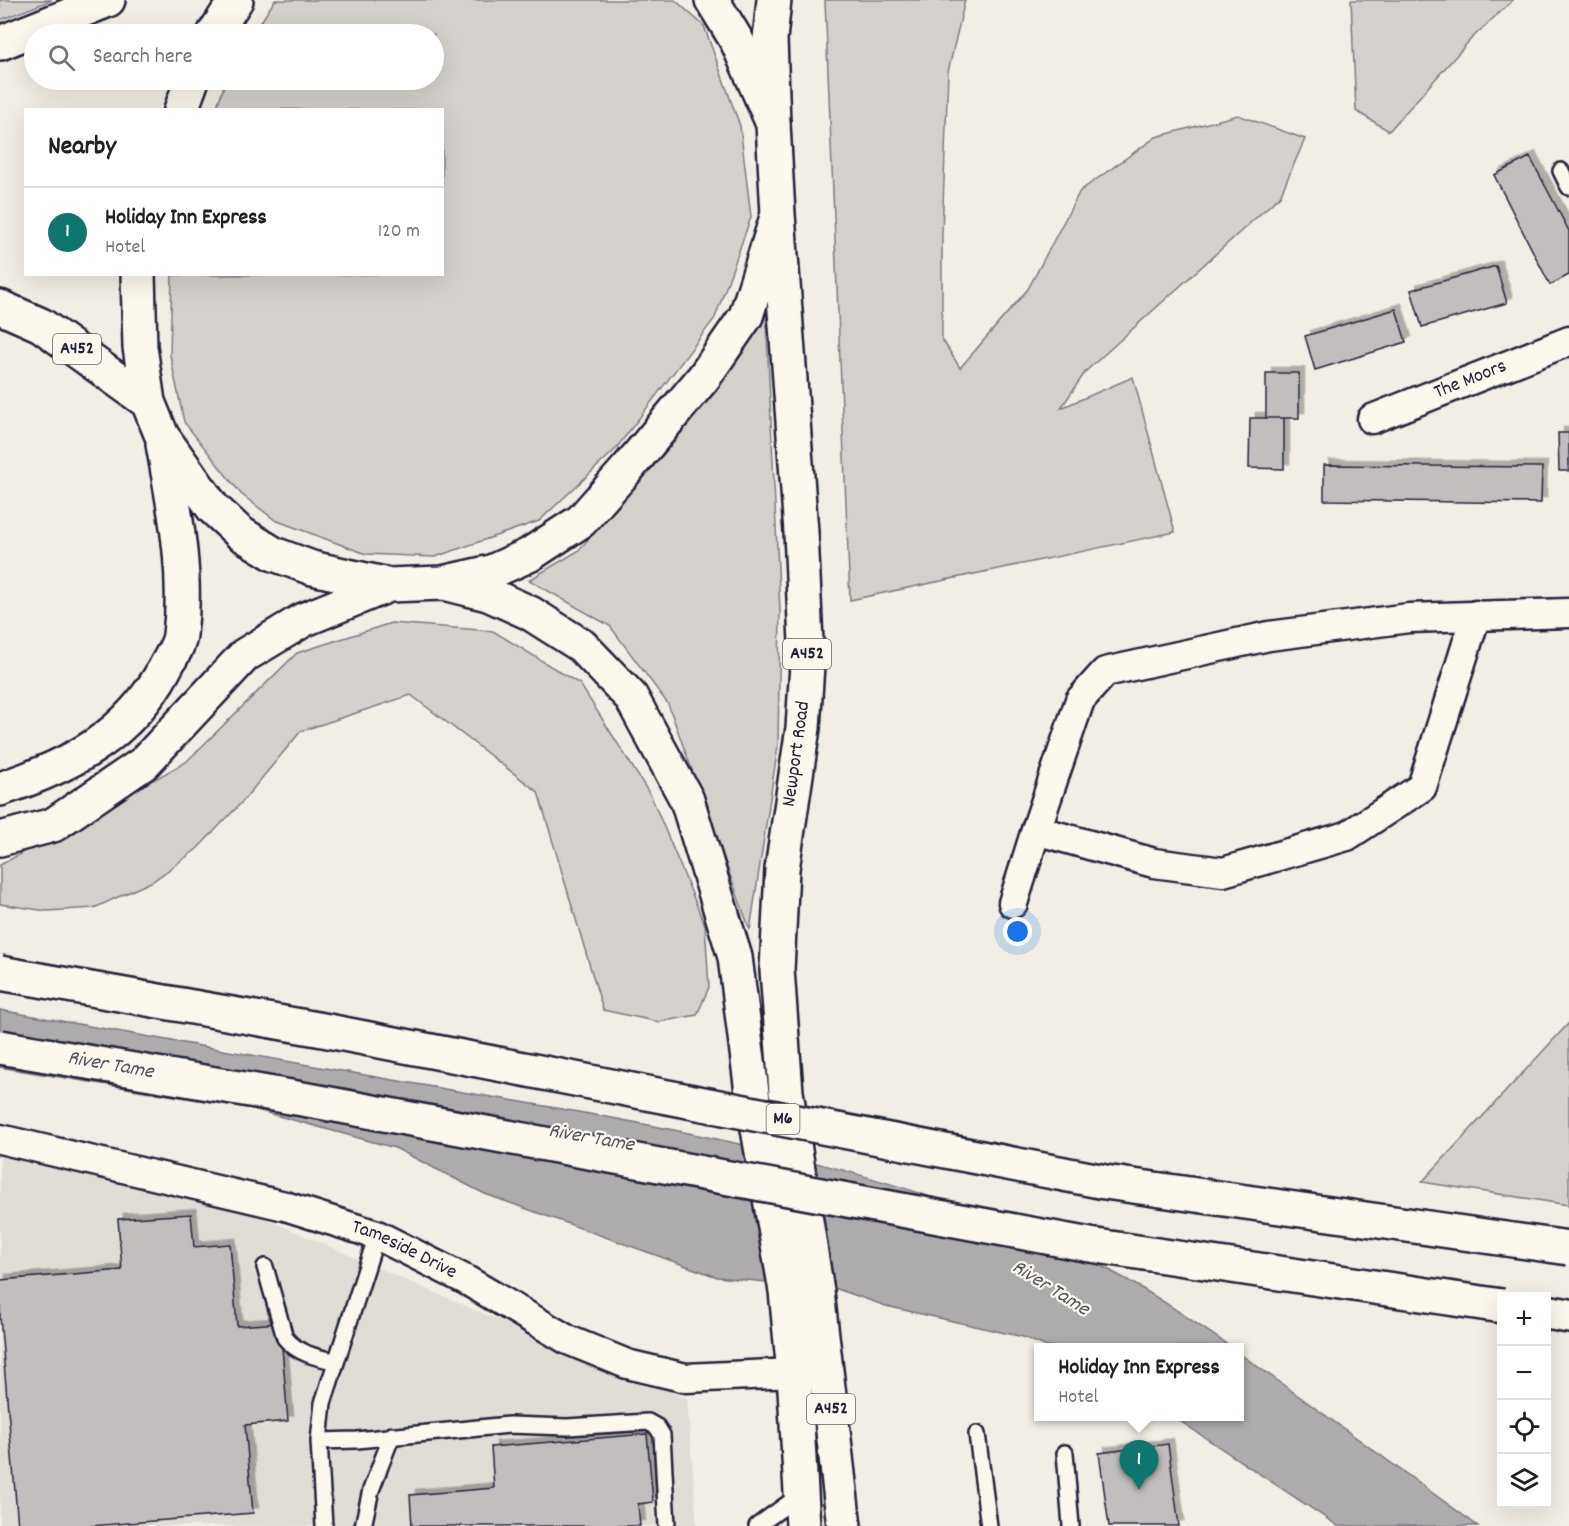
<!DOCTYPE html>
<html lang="en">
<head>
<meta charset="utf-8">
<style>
  :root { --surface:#fff; --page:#f2f2f2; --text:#202124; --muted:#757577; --line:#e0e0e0; --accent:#0f766e }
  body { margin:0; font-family:Dekko,sans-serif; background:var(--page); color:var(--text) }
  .controls { position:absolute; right:18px; bottom:18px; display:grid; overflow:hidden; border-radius:0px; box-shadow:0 6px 24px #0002 }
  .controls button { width:54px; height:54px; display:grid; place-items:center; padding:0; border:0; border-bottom:2px solid var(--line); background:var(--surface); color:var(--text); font:30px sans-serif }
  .you { position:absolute; left:1018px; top:932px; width:21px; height:21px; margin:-15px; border:4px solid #fff; border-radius:50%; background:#1a73e8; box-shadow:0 0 0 9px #1a73e833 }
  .badge { display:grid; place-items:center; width:39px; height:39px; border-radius:50%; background:var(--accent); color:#fff; font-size:20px; font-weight:700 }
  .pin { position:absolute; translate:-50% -50px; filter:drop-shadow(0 2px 3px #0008) }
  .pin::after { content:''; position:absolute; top:32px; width:21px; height:18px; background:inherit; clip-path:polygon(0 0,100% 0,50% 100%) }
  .popup { position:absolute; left:1034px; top:1343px; width:210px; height:78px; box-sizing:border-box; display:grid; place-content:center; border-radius:0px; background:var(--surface); filter:drop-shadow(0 2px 4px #0005); font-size:20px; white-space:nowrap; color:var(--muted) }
  .popup b { font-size:22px; color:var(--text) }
  .popup::after { content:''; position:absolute; left:50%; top:100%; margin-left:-12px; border:12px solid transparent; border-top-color:var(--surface) }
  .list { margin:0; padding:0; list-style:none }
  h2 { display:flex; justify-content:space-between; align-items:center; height:78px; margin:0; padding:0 24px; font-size:26px }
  h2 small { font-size:20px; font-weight:400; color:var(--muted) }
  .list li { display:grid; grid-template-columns:39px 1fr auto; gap:18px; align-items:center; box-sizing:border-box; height:90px; padding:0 24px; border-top:2px solid var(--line) }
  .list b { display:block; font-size:22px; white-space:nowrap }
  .list p { margin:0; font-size:20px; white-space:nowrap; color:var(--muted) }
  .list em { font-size:20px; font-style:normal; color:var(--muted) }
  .icon { flex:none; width:33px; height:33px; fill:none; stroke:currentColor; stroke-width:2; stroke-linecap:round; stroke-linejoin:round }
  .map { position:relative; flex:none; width:1569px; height:1526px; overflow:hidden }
  .search { position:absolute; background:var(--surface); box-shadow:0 6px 24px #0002; left:24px; top:24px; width:420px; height:66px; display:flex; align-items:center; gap:15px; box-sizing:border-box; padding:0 21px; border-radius:33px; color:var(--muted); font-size:22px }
  .panel { position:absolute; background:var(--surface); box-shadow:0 6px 24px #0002; left:24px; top:108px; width:420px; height:168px; border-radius:0px }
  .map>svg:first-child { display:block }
  .built { fill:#e0dcd6 }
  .green { fill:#d4d1cc; stroke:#7b7a84; stroke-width:1.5 }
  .water { fill:#aeabad; stroke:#76747f; stroke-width:1.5 }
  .building { fill:#c2bebe; stroke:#22223b; stroke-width:1.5; filter:url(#shadow) }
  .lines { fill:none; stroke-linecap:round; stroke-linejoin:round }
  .lane-casing { stroke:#22223b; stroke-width:20 }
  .street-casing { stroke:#22223b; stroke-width:33 }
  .secondary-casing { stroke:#22223b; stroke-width:38 }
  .highway-casing { stroke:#22223b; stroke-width:38 }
  .lane { stroke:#fbf7ec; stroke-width:15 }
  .street { stroke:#fbf7ec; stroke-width:28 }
  .secondary { stroke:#fbf7ec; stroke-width:33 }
  .highway { stroke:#fbf7ec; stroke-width:33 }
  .highway-bridge-casing { stroke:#22223b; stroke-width:38; stroke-linecap:butt }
  .highway-bridge { stroke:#fbf7ec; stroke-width:33 }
  .labels { text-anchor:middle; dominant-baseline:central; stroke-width:4.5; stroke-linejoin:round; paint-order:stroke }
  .shield { fill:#fbf7ec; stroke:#636270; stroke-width:1.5 }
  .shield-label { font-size:18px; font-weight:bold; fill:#22223b }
  .street-label { font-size:20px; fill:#22223b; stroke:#fbf7ec }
  .water-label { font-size:21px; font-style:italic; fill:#535263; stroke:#fbf7ec }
</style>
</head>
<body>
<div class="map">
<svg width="1569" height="1526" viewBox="0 0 1569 1526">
  <defs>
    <filter id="shadow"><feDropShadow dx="5.5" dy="-5.5" stdDeviation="0" flood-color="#0004"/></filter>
  </defs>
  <rect width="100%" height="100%" fill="#f2eee5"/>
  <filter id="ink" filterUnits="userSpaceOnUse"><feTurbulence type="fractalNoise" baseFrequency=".0167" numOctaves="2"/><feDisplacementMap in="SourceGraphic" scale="12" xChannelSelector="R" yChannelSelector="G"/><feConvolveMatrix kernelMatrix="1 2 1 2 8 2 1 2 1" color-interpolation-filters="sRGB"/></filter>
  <g filter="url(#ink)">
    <path class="built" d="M0,1150L222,1200L542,1339L674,1389V1393L687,1398L697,1526H0Z"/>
    <path class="green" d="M0,0H52L0,20Z
      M275,0H675L704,26L740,126L751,217L715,318L615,450L539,521L435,557L366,554L275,520L241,494L184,422L170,355L172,275L442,274V110L216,109L226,80H434V34H253Z
      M825,0H965L948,72L942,233V339L960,368L1028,289L1080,191L1156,137L1238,115L1305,139L1280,196L1086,371L1061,408L1133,377L1175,532L850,600Z
      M1351,0H1513L1471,39L1389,131L1356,111Z
      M766,315L780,611L778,746L750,930L668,704L610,626L529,580L578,551L670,446L759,328Z
      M391,623L493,631L580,684L651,796L705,925L709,987L697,1015L659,1022L603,1010L538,792L411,695L301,731L242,802L197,849L153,881L94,908L47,911L0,904V865L186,762L297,653Z
      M1569,1023V1205L1422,1182Z"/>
    <path class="water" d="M0,1010C144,1036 289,1062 433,1087C659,1125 892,1163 1099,1265C1146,1288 1188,1318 1231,1347H1047L1023,1337L886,1306L837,1289L717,1277L485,1194L395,1148L253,1109L0,1067Z
      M1240,1354L1267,1373L1478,1526H1338L1174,1417L1240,1416Z"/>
    <path class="building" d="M1530,157L1569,231V275L1550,285L1494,175Z
      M1496,266L1507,303L1422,327L1411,290Z
      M1396,309L1406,342L1315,370L1305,336Z
      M1266,373H1299V418H1266Z
      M1250,418H1284V469L1249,468Z
      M1558,433H1569V471H1559Z
      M1324,465L1542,467L1541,503L1324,500Z
      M191,1214L194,1247L230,1244L237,1326L280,1323L288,1421L245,1425L253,1513L91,1526H18L0,1317V1280L122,1270L118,1219Z
      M647,1434L653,1502L638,1504L640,1526H412L410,1495L494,1488L491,1447Z
      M1168,1444L1179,1526H1109L1099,1453Z"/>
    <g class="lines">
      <defs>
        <path id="lane" d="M1561,171L1569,187
          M265,1267L285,1338C297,1353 317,1358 336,1361
          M977,1434L989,1526
          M319,1441L357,1440L509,1425L567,1427L648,1422L657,1427L662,1435L667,1526
          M1065,1453L1071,1526
          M324,1526L319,1441L323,1403L377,1235
          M363,1526L371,1490L392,1435
          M757,1526L800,1495"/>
        <g id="street">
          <path id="s1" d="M1372,419L1569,341"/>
          <path d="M1036,830L1080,700L1105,672L1269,636L1409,618L1569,613"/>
          <path d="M1013,903L1036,830L1154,863L1223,872L1347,836L1422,787L1476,615"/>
          <path id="s2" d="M0,1139L285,1206L377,1235L466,1280L568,1340L627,1364L686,1378L794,1373"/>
        </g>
        <path id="secondary" d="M773,124L770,39L774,0"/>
        <path id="highway" d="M214,34L236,0
          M0,43L108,0
          M181,110L192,80
          M778,214L801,532L807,665L803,728L782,869L777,970L786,1092L817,1292L844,1526
          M138,274L140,347L148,402L162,436L213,508L240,533L274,554L312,568L389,585L442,583L491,572L529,555L581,521L628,468L704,377L746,316L778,214L773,124L737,41L712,0
          M0,307L41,325L148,402
          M448,584L488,594L530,613L582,646L631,697L687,800L735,957L753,1100L786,1291L794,1373L803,1526
          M0,789C70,766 129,736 165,668C170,658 179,646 180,635C188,571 174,507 163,444
          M0,839L53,825L144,763L245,655L303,620L389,585
          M1546,1312L1569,1316"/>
      </defs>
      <use href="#lane" class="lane-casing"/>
      <use href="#street" class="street-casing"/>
      <use href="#secondary" class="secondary-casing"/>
      <use href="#highway" class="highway-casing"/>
      <use href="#lane" class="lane"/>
      <use href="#street" class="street"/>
      <use href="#secondary" class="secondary"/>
      <use href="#highway" class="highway"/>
      <defs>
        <g id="highway-bridge">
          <path d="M0,973L323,1030L1105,1182L1569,1248"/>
          <path id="s3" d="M0,1047L314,1101L1090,1245L1502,1306"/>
        </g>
      </defs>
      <use href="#highway-bridge" class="highway-bridge-casing"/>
      <use href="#highway-bridge" class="highway-bridge"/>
    </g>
  </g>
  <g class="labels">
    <g class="shield">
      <rect x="53" y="334" width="48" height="30" rx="4.5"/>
      <rect x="783" y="639" width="48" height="30" rx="4.5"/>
      <rect x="766.5" y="1104" width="33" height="30" rx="4.5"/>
      <rect x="807" y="1394" width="48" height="30" rx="4.5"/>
    </g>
    <g class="shield-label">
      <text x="77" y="349">A452</text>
      <text x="807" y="654">A452</text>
      <text x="783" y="1119">M6</text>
      <text x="831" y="1409">A452</text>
    </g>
    <g class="street-label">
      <text stroke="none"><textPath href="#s1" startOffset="106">The Moors</textPath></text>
      <text transform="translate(797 754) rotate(-82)">Newport Road</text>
      <text stroke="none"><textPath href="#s2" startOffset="420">Tameside Drive</textPath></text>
    </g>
    <g class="water-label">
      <text stroke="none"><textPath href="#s3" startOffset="112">River Tame</textPath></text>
      <text transform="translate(591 1139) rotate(10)">River Tame</text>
      <text transform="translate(1050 1289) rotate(32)">River Tame</text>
    </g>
  </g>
</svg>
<div class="controls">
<button>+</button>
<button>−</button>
<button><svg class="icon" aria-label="locate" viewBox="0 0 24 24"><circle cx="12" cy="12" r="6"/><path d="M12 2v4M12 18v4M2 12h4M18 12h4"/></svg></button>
<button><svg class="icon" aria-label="layers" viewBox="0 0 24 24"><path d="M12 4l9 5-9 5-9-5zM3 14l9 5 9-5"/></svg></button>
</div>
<div class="you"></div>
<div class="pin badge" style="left:1139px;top:1490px">1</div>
<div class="popup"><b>Holiday Inn Express</b>Hotel</div>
<div class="search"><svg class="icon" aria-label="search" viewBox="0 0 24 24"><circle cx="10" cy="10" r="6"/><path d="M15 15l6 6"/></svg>Search here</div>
<section class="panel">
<h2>Nearby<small></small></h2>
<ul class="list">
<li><span class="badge">1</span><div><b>Holiday Inn Express</b><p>Hotel</p></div><em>120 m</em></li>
</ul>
</section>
</div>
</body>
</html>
